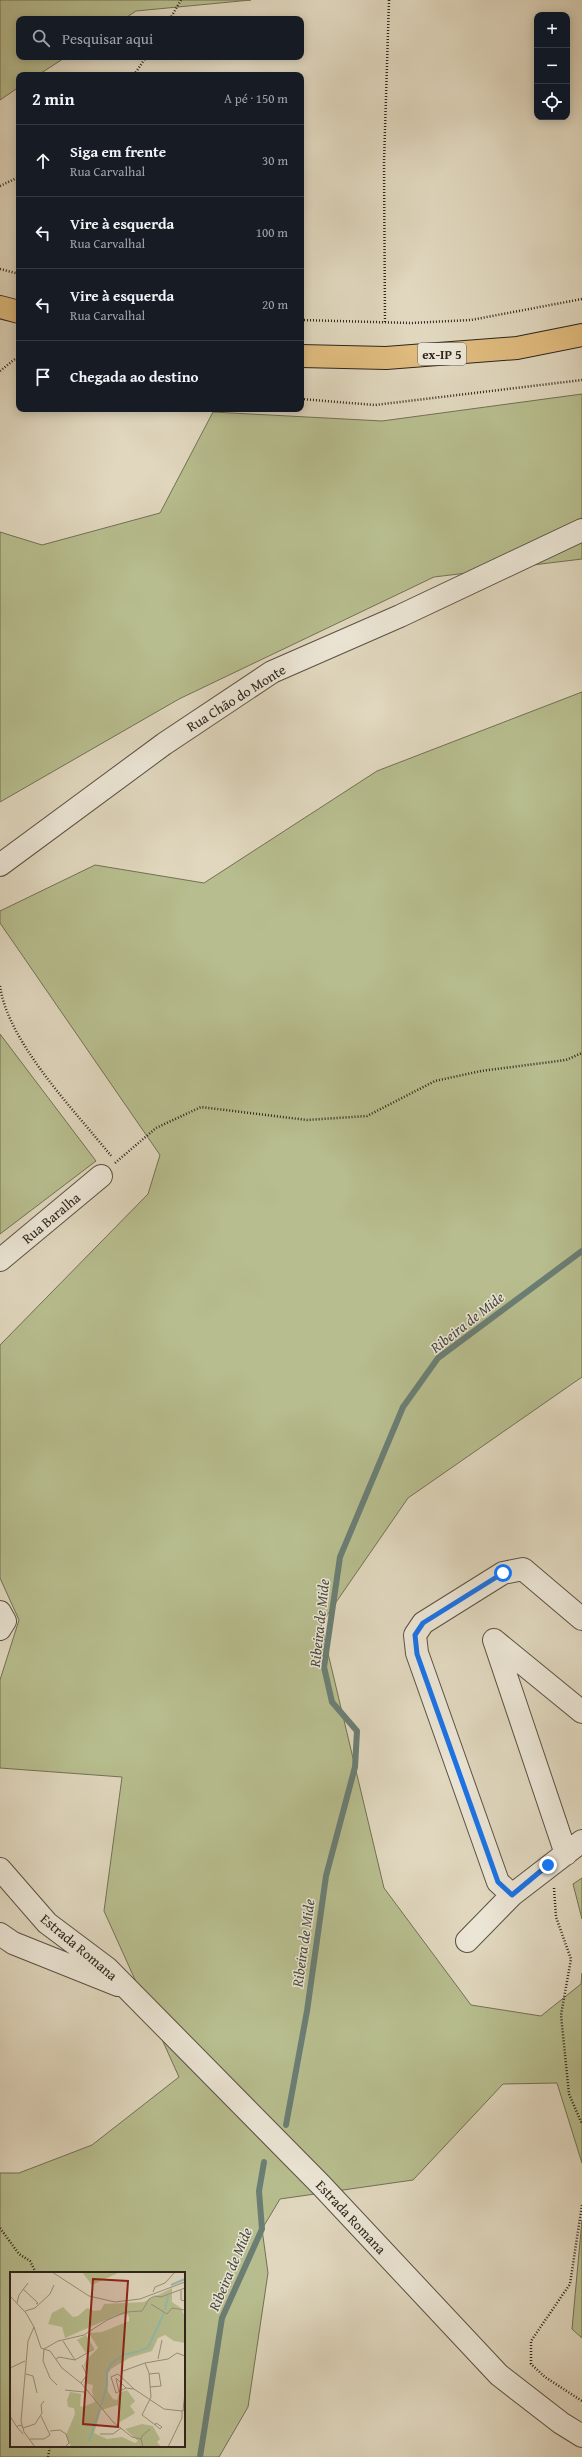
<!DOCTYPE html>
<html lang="pt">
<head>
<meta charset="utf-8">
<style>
  :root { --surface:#171b24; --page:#20242c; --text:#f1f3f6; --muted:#9ea1a6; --line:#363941 }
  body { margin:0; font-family:"Gentium Book Plus",serif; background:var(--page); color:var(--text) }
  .controls { position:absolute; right:12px; top:12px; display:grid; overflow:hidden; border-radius:8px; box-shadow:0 2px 10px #0003 }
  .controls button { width:36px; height:36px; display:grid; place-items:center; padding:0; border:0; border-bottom:1px solid var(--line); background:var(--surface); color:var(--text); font:20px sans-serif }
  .stop { position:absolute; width:12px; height:12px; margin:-9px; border:3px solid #1a73e8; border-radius:50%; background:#fff }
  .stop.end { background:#1a73e8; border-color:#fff; box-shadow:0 1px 4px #0008 }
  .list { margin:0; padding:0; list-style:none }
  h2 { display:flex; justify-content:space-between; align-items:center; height:52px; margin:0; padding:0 16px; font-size:17px }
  h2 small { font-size:13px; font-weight:400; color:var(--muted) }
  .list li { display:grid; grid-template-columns:26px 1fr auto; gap:12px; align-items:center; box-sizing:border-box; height:72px; padding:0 16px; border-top:1px solid var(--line) }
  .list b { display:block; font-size:15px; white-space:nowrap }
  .list p { margin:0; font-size:13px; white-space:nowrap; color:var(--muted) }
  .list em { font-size:13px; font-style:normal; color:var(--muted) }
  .icon { flex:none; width:22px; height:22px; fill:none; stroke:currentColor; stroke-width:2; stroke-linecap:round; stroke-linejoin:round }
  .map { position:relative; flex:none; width:582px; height:2457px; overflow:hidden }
  .search { position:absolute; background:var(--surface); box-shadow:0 2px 10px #0003; left:16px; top:16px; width:288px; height:44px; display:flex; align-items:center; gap:10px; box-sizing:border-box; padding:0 14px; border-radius:8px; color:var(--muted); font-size:15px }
  .panel { position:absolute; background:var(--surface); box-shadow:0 2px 10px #0003; left:16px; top:72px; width:288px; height:340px; border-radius:8px }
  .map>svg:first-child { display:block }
  .green { fill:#b7bd8e; stroke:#727155; fill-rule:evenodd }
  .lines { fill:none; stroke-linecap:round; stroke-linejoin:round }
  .stream { stroke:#6b7e74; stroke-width:6 }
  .minor-casing { stroke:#5a5244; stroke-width:24 }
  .highway-casing { stroke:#2e251c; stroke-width:24 }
  .path { stroke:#2e251c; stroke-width:2.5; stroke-dasharray:1 2; stroke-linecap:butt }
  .minor { stroke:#ebe5d5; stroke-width:22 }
  .highway { stroke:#e0bc7f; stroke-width:22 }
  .route { stroke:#1a73e8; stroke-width:5 }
  .labels { text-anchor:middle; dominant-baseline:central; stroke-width:3; stroke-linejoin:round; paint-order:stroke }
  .shield { fill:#ebe5d5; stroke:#675f54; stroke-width:1 }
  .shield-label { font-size:13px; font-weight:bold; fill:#2e251c }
  .street-label { font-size:14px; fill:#2e251c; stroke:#ebe5d5 }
  .water-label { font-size:15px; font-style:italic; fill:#484a41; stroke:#ebe5d5 }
  .inset-river { fill:none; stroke:#94baaf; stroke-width:2 }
  .inset-road { fill:none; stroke:#99907d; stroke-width:1 }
  .view { fill:#8f2418; fill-opacity:0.15; stroke:#8f2418; stroke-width:2 }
  .inset-edge { fill:none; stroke:#2e251c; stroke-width:2 }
</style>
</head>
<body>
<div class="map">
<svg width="582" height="2457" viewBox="0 0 582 2457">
  <rect width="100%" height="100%" fill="#e0d7be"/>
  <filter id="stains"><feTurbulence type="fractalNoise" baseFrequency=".005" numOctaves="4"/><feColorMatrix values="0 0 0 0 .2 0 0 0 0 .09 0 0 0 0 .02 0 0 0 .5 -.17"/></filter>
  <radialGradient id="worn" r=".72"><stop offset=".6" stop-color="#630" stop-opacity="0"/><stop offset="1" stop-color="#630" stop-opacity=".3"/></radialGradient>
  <path class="green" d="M0,0H251L136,11L124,19H19V57H66L38,75H19V87L0,100Z
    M582,394V559L434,577L179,699L0,802V532L42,545L160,513L213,412L382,421Z
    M582,692V1377L408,1498L321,1624L384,1888L471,2005L541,2016L581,1984L582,1973V2163L557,2083L503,2084L413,2180L280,2199L262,2229L268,2273L248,2407L219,2457H0V2173H19L92,2145L179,2077L104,1911L122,1777L0,1768V1680L19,1620L0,1578V1345L148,1194L160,1155L0,923V911L95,865L204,883L377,771ZM11,2273H184V2446H11Z
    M0,1034L96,1161L0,1234Z
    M582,1878V1919L573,1884Z
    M582,2220V2338L572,2329Z"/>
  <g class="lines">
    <path class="stream" d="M286,2125L307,2011L326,1876L355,1767L357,1731L332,1702L324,1667L340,1557L403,1407L438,1358L582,1251
      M200,2457L222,2318L262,2229L259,2191L264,2162"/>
    <defs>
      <path id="minor" d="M0,865L164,744L272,672L400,616L582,530
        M0,1260L101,1176
        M0,1612L5,1621L0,1629
        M582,1619L523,1569L503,1573L423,1623L415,1635L417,1653L498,1882L512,1895L582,1841
        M494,1640L566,1854
        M494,1640L582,1712
        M0,1869L47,1923L107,1968L321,2185L499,2375L561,2423L582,2436
        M0,1934L13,1943L118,1985
        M467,1941L512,1895"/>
      <path id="highway" d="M0,307L19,312
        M301,356L386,358L517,348L582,335"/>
    </defs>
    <use href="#minor" class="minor-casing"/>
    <use href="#highway" class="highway-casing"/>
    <path class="path" d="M170,19L181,0
      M134,75L146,57
      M0,186L19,177
      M0,269L19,274
      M301,320L411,323L471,320L582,299
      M385,322L384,162L389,0
      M0,371L15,359H19
      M301,399L375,405L582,380
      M0,986C8,1043 76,1112 112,1157
      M115,1163L156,1128L201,1107L307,1120L367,1116L435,1081L481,1071L566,1060L582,1053
      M554,1888L556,1917L571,1959L561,2015L569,2094L582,2124
      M582,2205L570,2284L531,2341V2364L545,2377L582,2401
      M0,2228L19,2254L30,2261L36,2273
      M48,2457L50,2446"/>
    <use href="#minor" class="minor"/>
    <use href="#highway" class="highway"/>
  </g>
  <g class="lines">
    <path class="route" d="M503,1573L423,1623L415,1635L417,1654L498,1882L512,1895L548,1865"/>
  </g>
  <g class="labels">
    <rect class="shield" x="418" y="343" width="48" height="22" rx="3"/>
    <g class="shield-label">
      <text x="442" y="354">ex-IP 5</text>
    </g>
    <g class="street-label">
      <text transform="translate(236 698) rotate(-32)">Rua Chão do Monte</text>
      <text transform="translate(51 1218) rotate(-40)">Rua Baralha</text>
      <text transform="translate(79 1947) rotate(40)">Estrada Romana</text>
      <text transform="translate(351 2217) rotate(47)">Estrada Romana</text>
    </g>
    <g class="water-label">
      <text transform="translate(467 1322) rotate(-38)">Ribeira de Mide</text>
      <text transform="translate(319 1623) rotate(-84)">Ribeira de Mide</text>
      <text transform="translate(303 1943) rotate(-82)">Ribeira de Mide</text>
      <text transform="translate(230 2269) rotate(-67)">Ribeira de Mide</text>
    </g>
  </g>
  <g transform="translate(10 2272)">
    <rect width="175" height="175" fill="#e0d7be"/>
    <path d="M72,0H110L82,13ZM162,16V30L171,36L175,45V71L164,69L155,63L148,66L142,79L119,86L101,97L96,104L98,120L103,127L107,128L109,121L117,118L125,129L120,134L125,141L110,150L108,147V133L91,138L84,161L97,167L112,165L125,171L128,169L115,157L132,152L143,154L150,167L147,170L151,175H61L56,163L65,142L64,136L58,135L57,128L60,120L71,122L70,134L73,135L85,130L82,120L83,113L74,111L78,103L74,93L76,88L88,76L79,61L92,60L119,49V45L117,42L107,43L55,66L52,55L38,52L42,41L53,35L63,45L68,44L77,36L84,39L91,38L94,32L134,30ZM76,63L84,76L76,81L67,68Z" fill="#b7bd8e"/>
    <path class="inset-river" d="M161,13L175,7M155,38L158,24M131,78L138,76L154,41M91,134L97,113V100L101,92L113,83L130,79M79,169L90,137"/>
    <path class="inset-road" d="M42,0L79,24L105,30L130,27L175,10M13,17L28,31L26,32M171,18V28L175,29M143,20L145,15L155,11L165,0M0,24L16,41L24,55L18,69L11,149L14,160L25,175M145,24L151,25L175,16M7,31L9,23L18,11M141,32L157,42L162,36L175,38M15,39L25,36L40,22L44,13M24,55L31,76L40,79L52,96L72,112L103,150L122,165L131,167L133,175M53,69L65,88M46,87L49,85L65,88L84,77M148,87L152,68M0,96L15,89M113,99L135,91M16,102L23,104L27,121M139,102L149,101L151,114L140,115M106,106L116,116M106,107L109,119M71,111L77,103L72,93M47,113L40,106L33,89L34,77L48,69L74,63L97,48L116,40L132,39L139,27L145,24M124,117L116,116L106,121L101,105L108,102L124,117L154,137L172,139M55,118L74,120M173,138L175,121M0,144L7,155M145,153L146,151L152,155L150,157L144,152L132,143L141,125L139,101L135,91L158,87L167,81L175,84M12,154L9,153L7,155L13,162M13,156L25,152L32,141L31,133L34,129M40,159L50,158L56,162L59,171L56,174M90,162H103L111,156M20,167H34L40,163L31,144M131,167L132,164L140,157M158,175L172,146V139L175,138"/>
    <path class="view" d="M83,7L118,9L108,155L73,152Z"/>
    <rect width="175" height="175" class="inset-edge"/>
  </g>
  <rect width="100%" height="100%" filter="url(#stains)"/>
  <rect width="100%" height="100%" fill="url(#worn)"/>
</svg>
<div class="controls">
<button>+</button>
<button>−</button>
<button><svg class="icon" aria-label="locate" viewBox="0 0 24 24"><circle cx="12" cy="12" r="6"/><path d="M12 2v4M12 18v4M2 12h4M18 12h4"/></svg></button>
</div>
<div class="stop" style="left:503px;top:1573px"></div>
<div class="stop end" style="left:548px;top:1865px"></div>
<div class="search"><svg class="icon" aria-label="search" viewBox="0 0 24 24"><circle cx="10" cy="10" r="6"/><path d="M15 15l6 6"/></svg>Pesquisar aqui</div>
<section class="panel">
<h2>2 min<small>A pé · 150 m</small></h2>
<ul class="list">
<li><svg class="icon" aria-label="ahead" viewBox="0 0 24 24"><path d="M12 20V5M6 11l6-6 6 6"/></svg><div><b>Siga em frente</b><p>Rua Carvalhal</p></div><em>30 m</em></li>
<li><svg class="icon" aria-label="left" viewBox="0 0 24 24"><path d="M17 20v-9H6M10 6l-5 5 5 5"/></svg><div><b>Vire à esquerda</b><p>Rua Carvalhal</p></div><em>100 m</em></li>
<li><svg class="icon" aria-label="left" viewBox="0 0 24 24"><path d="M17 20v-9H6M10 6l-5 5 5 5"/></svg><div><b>Vire à esquerda</b><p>Rua Carvalhal</p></div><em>20 m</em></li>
<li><svg class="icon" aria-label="arrive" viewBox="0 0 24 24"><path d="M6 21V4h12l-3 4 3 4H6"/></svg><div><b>Chegada ao destino</b></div></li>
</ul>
</section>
</div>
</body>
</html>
